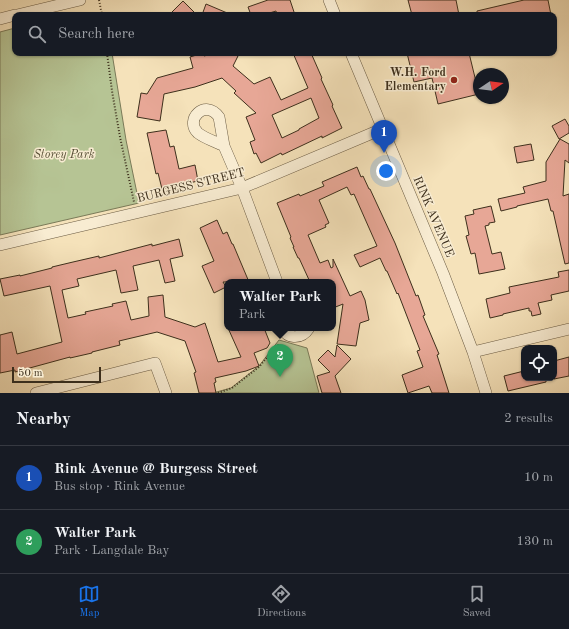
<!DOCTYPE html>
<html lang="en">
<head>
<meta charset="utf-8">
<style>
  :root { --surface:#171b24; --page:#20242c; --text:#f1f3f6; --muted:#9ea1a6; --line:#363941; --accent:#1a73e8 }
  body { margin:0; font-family:"Old Standard TT",serif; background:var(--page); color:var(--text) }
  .controls { position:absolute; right:12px; bottom:12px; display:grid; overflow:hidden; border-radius:8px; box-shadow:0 1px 3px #0004 }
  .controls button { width:36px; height:36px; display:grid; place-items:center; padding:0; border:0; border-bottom:1px solid var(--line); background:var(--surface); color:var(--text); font:20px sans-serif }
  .compass { position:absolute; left:473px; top:68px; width:36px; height:36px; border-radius:50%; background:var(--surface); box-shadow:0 1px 3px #0004; rotate:77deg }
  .scale { position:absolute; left:12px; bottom:10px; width:89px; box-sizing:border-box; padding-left:4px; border:2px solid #3d2f1c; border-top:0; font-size:11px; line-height:14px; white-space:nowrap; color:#3d2f1c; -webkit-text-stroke:3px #f8ecd2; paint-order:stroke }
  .you { position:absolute; left:386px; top:171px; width:14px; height:14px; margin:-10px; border:3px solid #fff; border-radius:50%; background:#1a73e8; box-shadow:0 0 0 6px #1a73e833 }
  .badge { display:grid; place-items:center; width:26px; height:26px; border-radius:50%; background:var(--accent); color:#fff; font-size:13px; font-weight:700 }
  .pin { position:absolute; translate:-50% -33px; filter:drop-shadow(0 1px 2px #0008) }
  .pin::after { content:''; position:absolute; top:21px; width:14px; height:12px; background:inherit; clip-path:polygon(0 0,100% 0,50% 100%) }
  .popup { position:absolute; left:224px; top:279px; width:112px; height:52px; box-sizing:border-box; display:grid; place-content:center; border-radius:8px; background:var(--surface); filter:drop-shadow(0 1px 3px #0005); font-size:13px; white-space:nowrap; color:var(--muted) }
  .popup b { font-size:15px; color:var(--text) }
  .popup::after { content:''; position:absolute; left:50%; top:100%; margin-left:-8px; border:8px solid transparent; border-top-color:var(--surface) }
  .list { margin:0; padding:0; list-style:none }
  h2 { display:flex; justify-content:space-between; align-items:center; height:52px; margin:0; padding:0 16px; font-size:17px }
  h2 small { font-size:13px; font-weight:400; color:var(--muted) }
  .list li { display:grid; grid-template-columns:26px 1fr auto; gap:12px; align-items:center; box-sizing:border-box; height:64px; padding:0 16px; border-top:1px solid var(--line) }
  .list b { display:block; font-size:15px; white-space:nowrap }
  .list p { margin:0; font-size:13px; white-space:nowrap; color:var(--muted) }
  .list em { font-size:13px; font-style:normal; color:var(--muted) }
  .icon { flex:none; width:22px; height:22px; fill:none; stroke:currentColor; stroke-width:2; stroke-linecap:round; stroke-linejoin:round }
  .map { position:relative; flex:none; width:569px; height:393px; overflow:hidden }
  .search { position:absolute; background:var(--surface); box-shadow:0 1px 3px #0004; left:12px; right:12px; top:12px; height:44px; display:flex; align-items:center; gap:10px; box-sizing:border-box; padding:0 14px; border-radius:8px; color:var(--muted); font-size:15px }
  .sheet { height:180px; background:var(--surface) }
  nav { display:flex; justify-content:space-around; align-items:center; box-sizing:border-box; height:56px; border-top:1px solid var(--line); background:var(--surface); font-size:11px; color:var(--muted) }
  nav a { display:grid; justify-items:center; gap:2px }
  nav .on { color:var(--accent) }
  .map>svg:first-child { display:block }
  .green { fill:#b6c494; stroke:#7a7a58 }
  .building { fill:#e7a796; stroke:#3d2f1c; fill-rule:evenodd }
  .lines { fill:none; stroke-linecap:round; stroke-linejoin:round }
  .minor-casing { stroke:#6b5c44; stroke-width:12 }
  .path { stroke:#3d2f1c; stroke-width:2; stroke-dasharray:1 2; stroke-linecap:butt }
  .minor { stroke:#f8ecd2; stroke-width:11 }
  .poi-dot { fill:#8f2418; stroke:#f8ecd2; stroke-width:1.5 }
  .labels { text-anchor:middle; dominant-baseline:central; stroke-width:3; stroke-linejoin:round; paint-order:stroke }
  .poi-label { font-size:12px; font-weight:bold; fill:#3d2f1c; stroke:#f8ecd2; text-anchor:end }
  .park-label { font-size:12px; font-style:italic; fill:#554d34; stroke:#f8ecd2 }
  .street-label { font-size:12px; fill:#3d2f1c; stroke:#f8ecd2 }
</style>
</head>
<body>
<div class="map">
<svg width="569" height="393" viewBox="0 0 569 393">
  <rect width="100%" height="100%" fill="#f5e2ba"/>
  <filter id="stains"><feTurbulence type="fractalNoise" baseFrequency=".005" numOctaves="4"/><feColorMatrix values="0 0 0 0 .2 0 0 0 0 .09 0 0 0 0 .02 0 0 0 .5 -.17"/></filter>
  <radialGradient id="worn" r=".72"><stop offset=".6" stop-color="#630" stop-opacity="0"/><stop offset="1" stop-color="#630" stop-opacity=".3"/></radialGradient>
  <path class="green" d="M15,28V53H112L126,140L139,203L0,235V32Z
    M279,340L307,348L319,393H213L231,388L259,366Z"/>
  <path class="building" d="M268,0H290L295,15H277L276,11L263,15H251L248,7Z
    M408,0H456L459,15H412Z
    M524,0H548L551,15H477V11Z
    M183,1L197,15H169Z
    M206,4L232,15H202Z
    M203,53L204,56L215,53H231L238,56L233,66L254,84L270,77L281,100L308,88L293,53H311L322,78L321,79L333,105L332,106L342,128L322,138V136L282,155L281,153L261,163L256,153L254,154L250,142L255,140L246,117L256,113L234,93L236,91L222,78L195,87L164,94L160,121L137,117L141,93L147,94L157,78L193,68L190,57ZM311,98L319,118L299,129V130L282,138L272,115Z
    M407,53H469L479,94L438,104L432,78L414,82Z
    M565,119L569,126V133L559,139L552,126Z
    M166,130L170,147L174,146L179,169L195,165L198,181L162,189L158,173L156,174L147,133Z
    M560,139L569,144V163L565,160L563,196L569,194V263L565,264L553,211H551L548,199L517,206V207L501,211L498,199L525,193L523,187L546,181V162Z
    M531,144L534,160L517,163L514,147Z
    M357,167L361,177L363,176L369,189H370L395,243L416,296L418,295L425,315L423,316L439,354L437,355L449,393H432L429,386L408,393L402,375L423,367L417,351L420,350L398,293L397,294L387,271H386L380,258L360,267L354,255L377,246L354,194L351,195L347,187L319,200L329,223L325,225L326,227L308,235L320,263L328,260L331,268L333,267V259L350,296L361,291L365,300L369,320L360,323L356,346L337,344L343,304L333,308V282H310L299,258H298L293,247H294L290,238L291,237L277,203L299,194L300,196L324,186L322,182Z
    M491,206L495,222L489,223V225L485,226L492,254L501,252L505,269L479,274L475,253L471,254L466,236L469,235L465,216L474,214L473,210Z
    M217,220L223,234L227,232L232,244H233L249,282H223L226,287L214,293L202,266L214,261L200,228Z
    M179,239L183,256L170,259L175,281L165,283L159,260L133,266L138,290L121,293L116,270L77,279L79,286L62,290L68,318L86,314L85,312L113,306L112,304L126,301L131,320L149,316L148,297L163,295L165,317L195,327L205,323L218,362L241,357L228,328H264L270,343L267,348L254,353L259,366L246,371L215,378L216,382L214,383L216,393H199L194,373L196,372L185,341L157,332L119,341L120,345L92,352V353L70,358V357L15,372V370L0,373V335L12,332L17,354L62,342L50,286L4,296L0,279L20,275V276L52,268V267L73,262L99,256V258L152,244V246Z
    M569,270V291L551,295L552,300L538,303L541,314L532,316L531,311H529V308L503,314V315L490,318L486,299L510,293L509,287L559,277L558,272Z
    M337,345L351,359L335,376L341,393H322L317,376L330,372L318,360L328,350L335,357Z
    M569,357V376L554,379V361Z
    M524,371V378H546V382L508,391L504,376Z"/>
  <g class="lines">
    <defs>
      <path id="minor" d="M329,0L335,15
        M17,15L80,0
        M0,19L15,15
        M351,53L443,273L473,352L486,393
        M224,146C216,142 204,138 198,133C184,120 205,98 219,117L224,146L242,188L277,282
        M0,245L242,188L382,129
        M282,328C288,340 302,339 309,328
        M473,352L569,329
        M36,393L155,363L166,393"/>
    </defs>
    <use href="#minor" class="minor-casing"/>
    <path class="path" d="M99,0L102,15
      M107,53L112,91L120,137L134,202
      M218,393L232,388L259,367L269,355L280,343"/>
    <use href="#minor" class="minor"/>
  </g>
  <circle class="poi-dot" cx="454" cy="80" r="4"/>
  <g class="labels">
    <g class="poi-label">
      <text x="446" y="73">W.H. Ford<tspan x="446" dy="14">Elementary</tspan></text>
    </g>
    <g class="park-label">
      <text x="64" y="155">Storey Park</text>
    </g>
    <g class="street-label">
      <text transform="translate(191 186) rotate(-14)">BURGESS STREET</text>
      <text transform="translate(433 217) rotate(67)">RINK AVENUE</text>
    </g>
  </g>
  <rect width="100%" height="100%" filter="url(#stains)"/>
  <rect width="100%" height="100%" fill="url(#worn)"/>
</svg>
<div class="controls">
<button><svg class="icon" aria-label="locate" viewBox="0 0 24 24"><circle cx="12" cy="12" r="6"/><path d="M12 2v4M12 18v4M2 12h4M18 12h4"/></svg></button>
</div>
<svg class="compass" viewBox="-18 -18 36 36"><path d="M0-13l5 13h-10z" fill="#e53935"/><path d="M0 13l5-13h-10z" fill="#9ea1a6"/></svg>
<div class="scale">50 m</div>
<div class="you"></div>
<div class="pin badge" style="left:384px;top:153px;background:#1a4fb4">1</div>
<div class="pin badge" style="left:280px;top:377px;background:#2e9e5b">2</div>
<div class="popup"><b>Walter Park</b>Park</div>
<div class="search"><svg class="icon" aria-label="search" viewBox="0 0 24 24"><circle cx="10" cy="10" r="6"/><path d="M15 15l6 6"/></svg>Search here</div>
</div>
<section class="sheet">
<h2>Nearby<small>2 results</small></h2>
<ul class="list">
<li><span class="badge" style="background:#1a4fb4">1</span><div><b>Rink Avenue @ Burgess Street</b><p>Bus stop · Rink Avenue</p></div><em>10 m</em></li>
<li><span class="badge" style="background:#2e9e5b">2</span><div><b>Walter Park</b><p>Park · Langdale Bay</p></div><em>130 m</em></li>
</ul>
</section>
<nav>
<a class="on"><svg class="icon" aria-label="map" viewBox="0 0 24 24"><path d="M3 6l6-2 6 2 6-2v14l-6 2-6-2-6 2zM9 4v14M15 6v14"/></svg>Map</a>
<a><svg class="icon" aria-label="directions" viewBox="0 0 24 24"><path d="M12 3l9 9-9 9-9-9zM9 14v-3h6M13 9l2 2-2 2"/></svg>Directions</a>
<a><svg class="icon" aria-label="saved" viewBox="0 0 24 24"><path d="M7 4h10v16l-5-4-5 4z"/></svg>Saved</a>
</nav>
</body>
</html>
